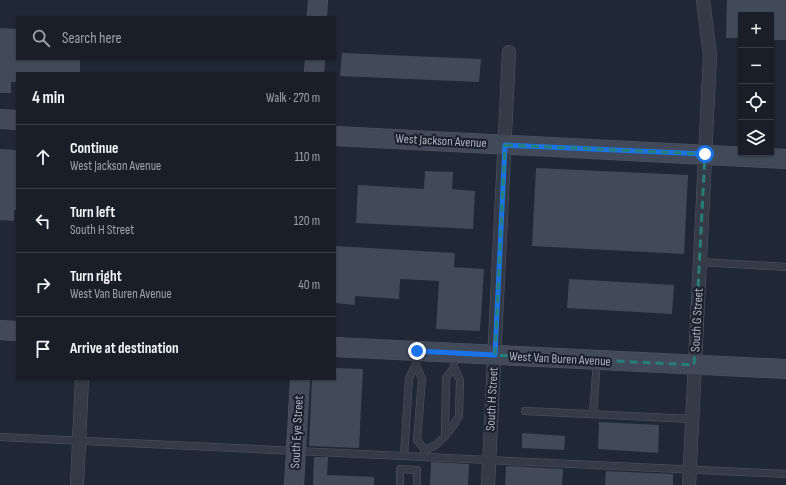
<!DOCTYPE html>
<html lang="en">
<head>
<meta charset="utf-8">
<style>
  :root { --surface:#191e28; --page:#262b34; --text:#f1f3f6; --muted:#9fa2a8; --line:#373c45 }
  body { margin:0; font-family:"Sofia Sans Condensed",sans-serif; background:var(--page); color:var(--text) }
  .controls { position:absolute; right:12px; top:12px; display:grid; overflow:hidden; border-radius:0px; box-shadow:0 1px 3px #0004 }
  .controls button { width:36px; height:36px; display:grid; place-items:center; padding:0; border:0; border-bottom:1px solid var(--line); background:var(--surface); color:var(--text); font:20px sans-serif }
  .stop { position:absolute; width:12px; height:12px; margin:-9px; border:3px solid #1a73e8; border-radius:50%; background:#fff }
  .stop.end { background:#1a73e8; border-color:#fff; box-shadow:0 1px 4px #0008 }
  .list { margin:0; padding:0; list-style:none }
  h2 { display:flex; justify-content:space-between; align-items:center; height:52px; margin:0; padding:0 16px; font-size:17px }
  h2 small { font-size:13px; font-weight:400; color:var(--muted) }
  .list li { display:grid; grid-template-columns:26px 1fr auto; gap:12px; align-items:center; box-sizing:border-box; height:64px; padding:0 16px; border-top:1px solid var(--line) }
  .list b { display:block; font-size:15px; white-space:nowrap }
  .list p { margin:0; font-size:13px; white-space:nowrap; color:var(--muted) }
  .list em { font-size:13px; font-style:normal; color:var(--muted) }
  .icon { flex:none; width:22px; height:22px; fill:none; stroke:currentColor; stroke-width:2; stroke-linecap:round; stroke-linejoin:round }
  .map { position:relative; flex:none; width:786px; height:485px; overflow:hidden }
  .search { position:absolute; background:var(--surface); box-shadow:0 1px 3px #0004; left:16px; top:16px; width:320px; height:44px; display:flex; align-items:center; gap:10px; box-sizing:border-box; padding:0 14px; border-radius:0px; color:var(--muted); font-size:15px }
  .panel { position:absolute; background:var(--surface); box-shadow:0 1px 3px #0004; left:16px; top:72px; width:320px; height:308px; border-radius:0px }
  .map>svg:first-child { display:block }
  .building { fill:#424a5a }
  .lines { fill:none; stroke-linecap:round; stroke-linejoin:round }
  .lane-casing { stroke:#515764; stroke-width:8 }
  .street-casing { stroke:#515764; stroke-width:14 }
  .secondary-casing { stroke:#515764; stroke-width:20 }
  .lane { stroke:#343a46; stroke-width:7 }
  .street { stroke:#343a46; stroke-width:13 }
  .secondary { stroke:#424959; stroke-width:19 }
  .route { stroke:#1a73e8; stroke-width:5 }
  .marked { fill:none; stroke:#277f7b; stroke-width:3; stroke-dasharray:8 5; stroke-linejoin:round }
  .labels { text-anchor:middle; dominant-baseline:central; stroke-width:4; stroke-linejoin:round; paint-order:stroke }
  .street-label { font-size:13px; fill:#aeb4c3; stroke:#191f2a }
</style>
</head>
<body>
<div class="map">
<svg width="786" height="485" viewBox="0 0 786 485">
  <rect width="100%" height="100%" fill="#212835"/>
  <path class="building" d="M727,0H786V40H771V15H741V38H726Z
    M0,28L17,29V59H80V73H17V82H11V93H0Z
    M342,53L481,59L479,82L340,76Z
    M0,149L17,150V210H14V221L0,220Z
    M536,168L688,175L684,254L532,246Z
    M425,171L453,172L452,189L475,191L473,229L356,223L358,185L424,189Z
    M335,246L455,253L454,267L484,269L480,331L436,329L439,281L400,279L399,299L355,296V305L335,303Z
    M569,279L674,285L672,314L567,308Z
    M335,368L363,369L359,448L309,446L312,379H335Z
    M599,422L659,425L658,453L598,449Z
    M522,433L565,436L564,450L522,448Z
    M314,457H328L327,475L374,477V485H313Z
    M431,462L469,464L468,485H430Z
    M506,466L563,469L562,485H505Z
    M606,471L673,474V485H605Z"/>
  <g class="lines">
    <defs>
      <path id="lane" d="M700,262L786,267
        M417,352L416,365L422,379L417,440L425,450L424,453
        M525,411L692,419
        M593,414L597,361
        M445,436L446,378L454,367
        M0,437L786,474
        M425,450L436,445L445,436L453,426L459,416L460,380L454,367V353
        M404,456L409,378L416,365
        M400,485V469L417,470V485"/>
      <path id="street" d="M77,485L82,379
        M488,485L509,52
        M689,485L710,55L703,0"/>
      <path id="secondary" d="M317,17L318,0
        M314,73L315,59
        M0,119L17,120
        M335,136L786,159
        M0,330L17,331
        M335,347L786,369
        M294,485L300,379"/>
    </defs>
    <use href="#lane" class="lane-casing"/>
    <use href="#street" class="street-casing"/>
    <use href="#secondary" class="secondary-casing"/>
    <use href="#lane" class="lane"/>
    <use href="#street" class="street"/>
    <use href="#secondary" class="secondary"/>
  </g>
  <g class="lines">
    <path class="route" d="M417,351L495,355L505,145L705,154"/>
  </g>
  <path class="marked" d="M505,145L705,154L694,365L495,355Z"/>
  <g class="labels">
    <g class="street-label">
      <text transform="translate(441 141) rotate(3)">West Jackson Avenue</text>
      <text transform="translate(697 320) rotate(-87)">South G Street</text>
      <text transform="translate(560 359) rotate(3)">West Van Buren Avenue</text>
      <text transform="translate(492 399) rotate(-87)">South H Street</text>
      <text transform="translate(297 432) rotate(-87)">South Eye Street</text>
    </g>
  </g>
</svg>
<div class="controls">
<button>+</button>
<button>−</button>
<button><svg class="icon" aria-label="locate" viewBox="0 0 24 24"><circle cx="12" cy="12" r="6"/><path d="M12 2v4M12 18v4M2 12h4M18 12h4"/></svg></button>
<button><svg class="icon" aria-label="layers" viewBox="0 0 24 24"><path d="M12 4l9 5-9 5-9-5zM3 14l9 5 9-5"/></svg></button>
</div>
<div class="stop" style="left:705px;top:154px"></div>
<div class="stop end" style="left:417px;top:351px"></div>
<div class="search"><svg class="icon" aria-label="search" viewBox="0 0 24 24"><circle cx="10" cy="10" r="6"/><path d="M15 15l6 6"/></svg>Search here</div>
<section class="panel">
<h2>4 min<small>Walk · 270 m</small></h2>
<ul class="list">
<li><svg class="icon" aria-label="ahead" viewBox="0 0 24 24"><path d="M12 20V5M6 11l6-6 6 6"/></svg><div><b>Continue</b><p>West Jackson Avenue</p></div><em>110 m</em></li>
<li><svg class="icon" aria-label="left" viewBox="0 0 24 24"><path d="M17 20v-9H6M10 6l-5 5 5 5"/></svg><div><b>Turn left</b><p>South H Street</p></div><em>120 m</em></li>
<li><svg class="icon" aria-label="right" viewBox="0 0 24 24"><path d="M7 20v-9h11M14 6l5 5-5 5"/></svg><div><b>Turn right</b><p>West Van Buren Avenue</p></div><em>40 m</em></li>
<li><svg class="icon" aria-label="arrive" viewBox="0 0 24 24"><path d="M6 21V4h12l-3 4 3 4H6"/></svg><div><b>Arrive at destination</b></div></li>
</ul>
</section>
</div>
</body>
</html>
